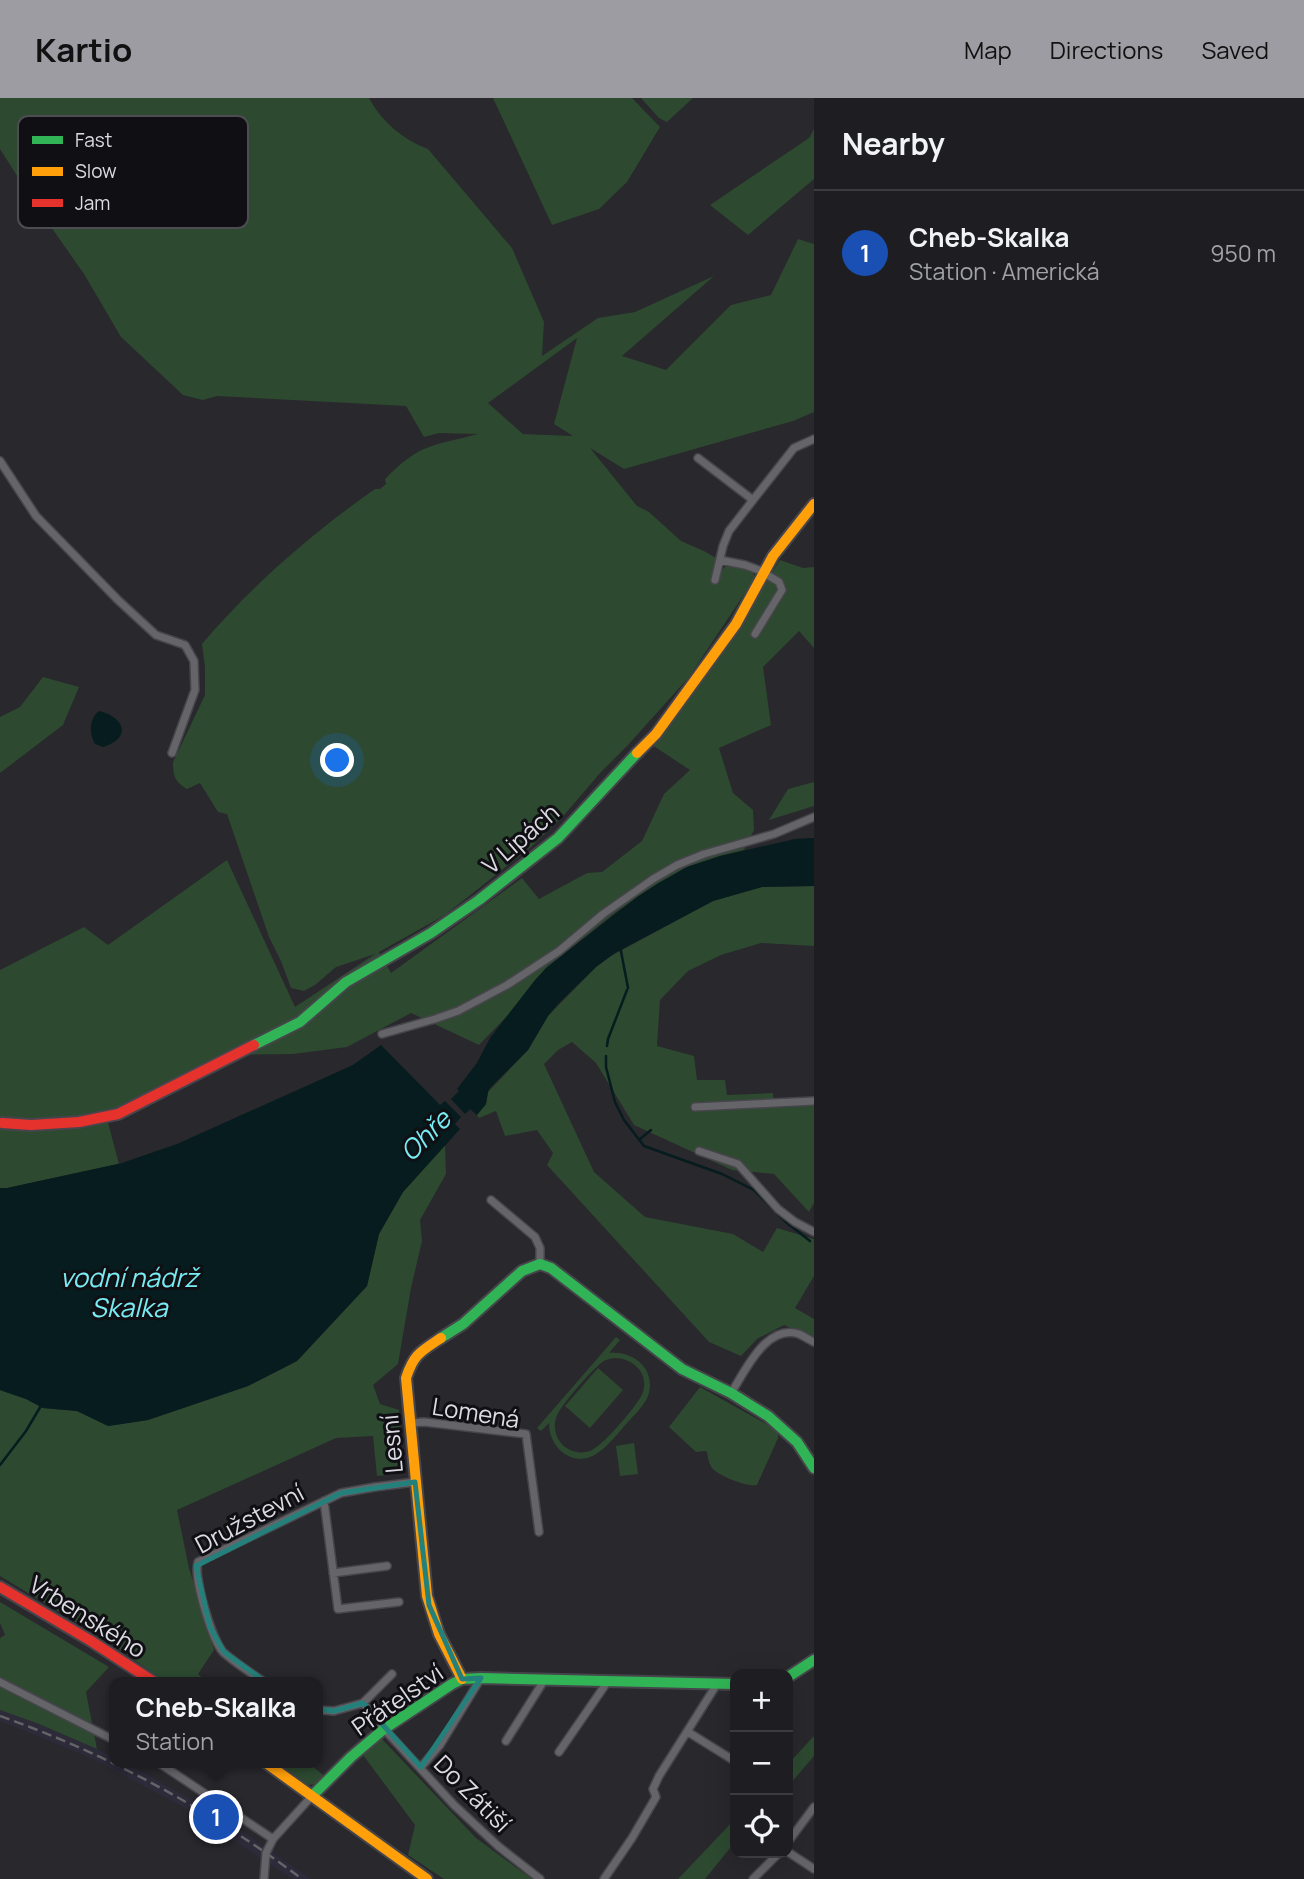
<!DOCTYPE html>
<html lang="en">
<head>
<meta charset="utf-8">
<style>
  :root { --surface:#1e1e22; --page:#26272a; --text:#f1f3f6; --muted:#a1a2a5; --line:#3c3c40; --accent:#9d9ca3 }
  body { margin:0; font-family:Manrope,sans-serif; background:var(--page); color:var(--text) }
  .controls { position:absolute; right:21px; bottom:21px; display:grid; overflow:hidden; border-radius:14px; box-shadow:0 7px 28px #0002 }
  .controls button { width:63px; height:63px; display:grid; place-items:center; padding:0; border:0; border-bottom:2px solid var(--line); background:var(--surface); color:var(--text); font:35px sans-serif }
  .you { position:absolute; left:338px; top:663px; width:24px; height:24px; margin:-18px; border:5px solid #fff; border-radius:50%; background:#1a73e8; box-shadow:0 0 0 10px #1a73e833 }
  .badge { display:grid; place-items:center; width:46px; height:46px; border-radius:50%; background:var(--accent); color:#fff; font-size:23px; font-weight:700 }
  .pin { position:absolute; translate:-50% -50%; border:4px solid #fff; box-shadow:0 2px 7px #0006 }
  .popup { position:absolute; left:109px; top:1579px; width:214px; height:91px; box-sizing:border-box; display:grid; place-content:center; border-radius:14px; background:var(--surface); filter:drop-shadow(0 2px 5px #0005); font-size:23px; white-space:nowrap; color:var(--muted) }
  .popup b { font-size:26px; color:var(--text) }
  .popup::after { content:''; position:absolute; left:50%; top:100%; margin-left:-14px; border:14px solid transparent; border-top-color:var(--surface) }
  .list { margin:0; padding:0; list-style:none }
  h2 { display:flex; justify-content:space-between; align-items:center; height:91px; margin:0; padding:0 28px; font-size:30px }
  h2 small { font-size:23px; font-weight:400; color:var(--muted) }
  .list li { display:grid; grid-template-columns:46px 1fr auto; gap:21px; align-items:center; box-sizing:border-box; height:126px; padding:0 28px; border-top:2px solid var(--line) }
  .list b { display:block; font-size:26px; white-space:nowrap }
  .list p { margin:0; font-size:23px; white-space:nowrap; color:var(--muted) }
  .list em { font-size:23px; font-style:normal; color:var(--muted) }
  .icon { flex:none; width:38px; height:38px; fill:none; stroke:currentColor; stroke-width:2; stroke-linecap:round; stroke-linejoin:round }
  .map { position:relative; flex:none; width:814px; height:1781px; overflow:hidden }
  header { display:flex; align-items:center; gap:42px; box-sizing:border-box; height:98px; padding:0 35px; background:var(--accent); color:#111 }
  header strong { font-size:33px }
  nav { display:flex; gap:38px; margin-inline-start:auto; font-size:24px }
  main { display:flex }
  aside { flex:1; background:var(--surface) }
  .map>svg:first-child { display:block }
  .built { fill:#2d2a39 }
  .green { fill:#2d4930; fill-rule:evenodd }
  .water { fill:#061c1e }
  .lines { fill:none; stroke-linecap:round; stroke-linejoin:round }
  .stream { stroke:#061c1e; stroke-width:2.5 }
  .street-casing { stroke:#46454b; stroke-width:10 }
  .fast-casing { stroke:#46454b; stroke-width:14 }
  .slow-casing { stroke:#46454b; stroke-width:14 }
  .jam-casing { stroke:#46454b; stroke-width:14 }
  .street { stroke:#656469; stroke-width:7 }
  .fast { stroke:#30b455; stroke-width:10 }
  .slow { stroke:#ff9f0a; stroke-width:10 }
  .jam { stroke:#e5322d; stroke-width:10 }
  .rail { stroke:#646367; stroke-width:2.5; stroke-dasharray:10 5; stroke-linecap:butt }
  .marked { fill:none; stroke:#24807a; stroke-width:5; stroke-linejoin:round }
  .labels { text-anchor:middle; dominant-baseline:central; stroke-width:6; stroke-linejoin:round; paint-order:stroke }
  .street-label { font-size:24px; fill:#dcdbe3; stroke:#100f14 }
  .water-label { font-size:26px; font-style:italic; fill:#77edf3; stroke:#100f14 }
  .key { fill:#100f14; stroke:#4d4c52; stroke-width:2 }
  .key-label { font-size:19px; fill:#dcdbe3 }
</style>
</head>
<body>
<header>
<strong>Kartio</strong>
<nav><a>Map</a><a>Directions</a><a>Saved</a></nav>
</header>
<main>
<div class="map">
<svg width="814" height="1781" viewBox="0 0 814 1781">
  <rect width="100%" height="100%" fill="#28282d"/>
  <path class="built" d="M0,1612L39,1626L97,1651L114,1660V1665H125L153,1680L222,1719L311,1781H292L183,1709L93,1661L0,1623Z"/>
  <path class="green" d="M0,0H369C382,24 402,41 428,51L512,150L544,224L542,258L598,220L635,214L714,178L622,258L666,272L731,207L771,197L798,141L814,146V314L793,323L624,371L590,350L637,408L649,414L681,443L704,453L716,460L715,469L718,484L722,472L726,468L739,469L753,474L755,480L689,579L628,647L601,674L565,716L531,749L445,817L379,854L391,875L522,780L539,801L587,775L602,774L642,743L664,696L690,672L649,645L698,589L780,462L803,470L814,469V550L799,533L763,569L771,627L719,650L733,695L753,712L754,732L744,752L720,758L687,769L657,786L616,814L546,870L508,917L479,947L411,915L347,949L293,956L229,957L134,1006L106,1017L119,1066L7,1090H0V872L84,829L108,847L227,762L295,909L375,856L336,869L315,887L304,893L291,890L281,863L269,839L227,716L218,714L200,685L187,691C175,684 173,678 173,664L205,597V569L202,546C250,489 312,435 375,391H380L386,386L385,381C420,345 433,348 478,336L439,335L424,339L406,308L217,298L203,302L183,297L121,239L84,176L35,106L0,51ZM577,240L554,326L573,338L523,336L488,305Z
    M493,0H632L660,29L627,84L599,111L552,127Z
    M641,0H693L667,24L659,20Z
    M814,31V81L748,137L710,107L809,40Z
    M43,579L79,589L63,627L0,675V619L20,609Z
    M814,684V708L769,722L788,691Z
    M814,788V848L761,845L721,857L688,873L660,902L657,948L694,958L697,982H725L727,997L773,995L774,1006H814V1105L809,1114L774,1076L732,1072L634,1027L596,965L572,944L558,952L544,966L594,1074L645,1119L733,1136L763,1154L777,1130L814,1141V1178L795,1210L814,1221V1240L784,1227L757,1241L741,1258L709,1244L547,1067L553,1055L537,1032L505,1038L496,1013L479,1020L477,1017L486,1006L488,994L528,952L548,918L596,869L609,859L713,803L762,789Z
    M445,1047L446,1076L420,1122L422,1143L411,1190L398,1266L373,1287L380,1306L399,1312L404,1368L397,1376L377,1378L373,1338L336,1340L177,1412L189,1470L214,1552L198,1576L207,1584H165L112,1546L0,1478V1292L26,1301L43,1310L77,1313L109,1328L148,1322L248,1288L297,1263L367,1188L379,1136L403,1094Z
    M616,1239L620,1242L609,1255C634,1252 657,1272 648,1298C644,1308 635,1316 628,1324C611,1343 590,1375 562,1354C553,1346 549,1336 549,1325L541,1333L537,1330ZM614,1260C633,1260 649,1275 643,1294C640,1305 601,1350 590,1353C581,1356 572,1354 565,1349C556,1342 553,1330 556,1320C559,1309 590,1274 600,1266C604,1262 609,1261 614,1260Z
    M598,1270L623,1292L590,1330L565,1308Z
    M700,1289L770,1328L778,1334V1340L757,1387C747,1389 721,1379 713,1371C709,1367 708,1360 707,1354L705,1353L696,1354L669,1329Z
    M634,1345L638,1376L620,1378L616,1348Z
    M0,1504L109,1569L86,1594L97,1651L39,1626L0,1612V1540L5,1537L0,1525Z
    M814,1638V1658L790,1686L788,1685V1666Z
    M382,1641L476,1740L532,1781H444L408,1757L415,1727L363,1657Z
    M278,1665H308L332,1684L308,1687Z
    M735,1721V1744L705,1781H678Z"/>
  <path class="water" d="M99,613C125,619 132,640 103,649L95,646C89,635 89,621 99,613Z
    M814,740V788L762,789L713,803L615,855L596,869L558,906L548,918L528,952L490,990L488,994L486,1006L477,1017L470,1011L465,1016L451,1001L459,993L457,991L477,965L490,940L535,882L546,870L637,799L657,786L687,769L720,758L795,741Z
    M381,947L440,1007L445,1003L461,1019L455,1026L460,1031L403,1094L379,1136L367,1188L297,1263L248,1288L148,1322L108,1328L77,1313L43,1310L26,1301L0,1292V1090H7L122,1065L177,1046L353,967Z"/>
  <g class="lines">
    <path class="stream" d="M620,848L628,890
      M607,948L608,941L627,892
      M606,958V969L615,1004L624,1022L644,1048L722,1076L754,1092L787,1125L810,1143
      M640,1041L651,1032
      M0,1367L26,1333L42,1306"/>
    <defs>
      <path id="street" d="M698,360L753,402L794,350L814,341
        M0,363L36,418L118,502L156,537L185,547L194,563L195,592L172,655
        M720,462L745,467L764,474
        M715,482L723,448L729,433L753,402
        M755,536L782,492L779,484L764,475
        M382,936L435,921L458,913L507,887L559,853L603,816L653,781L677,767L704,756L774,736L814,719
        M695,1009L814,1003
        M699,1053L738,1066L778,1111L795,1124L814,1134
        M491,1102L535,1139L540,1150V1166
        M731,1295C745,1274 766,1225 799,1236C804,1238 809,1242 814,1244
        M410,1325L424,1324L526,1336L539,1434
        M324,1403L338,1511L399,1504
        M333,1475L387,1468
        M0,1584L114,1642
        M264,1584C251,1575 235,1565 223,1554C212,1542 193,1479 198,1464L341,1395L375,1389L415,1384
        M363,1605L384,1631L454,1707L498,1748L540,1781
        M318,1612L334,1613L363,1605L392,1576
        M688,1634L733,1662L735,1659
        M506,1643L545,1581
        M559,1654L608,1583
        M159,1665L273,1741
        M421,1669L440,1647L481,1580
        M788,1744L814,1709
        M788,1754L814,1771
        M264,1781L266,1755L273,1741L312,1698
        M604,1781L632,1740L656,1699L653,1691L659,1678L717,1586
        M753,1781L779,1755"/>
      <path id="fast" d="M254,947L300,924L346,884L431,835L479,802L558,740L637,655
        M441,1240L463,1226L522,1173L540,1166L551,1170L682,1271L731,1295L768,1318L797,1344L814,1370
        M788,1579L814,1562
        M312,1698L351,1659L384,1631L452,1586L462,1581L481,1580L735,1586"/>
      <path id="slow" d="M637,655L656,636L736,526L773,458L814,406
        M441,1240C420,1254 414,1256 406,1280L427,1498L439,1536L462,1581
        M266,1665L427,1781"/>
      <path id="jam" d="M2,1025L31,1027L79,1024L118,1016L254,947
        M0,1489L91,1543L154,1584"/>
    </defs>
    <use href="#street" class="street-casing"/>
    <use href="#fast" class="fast-casing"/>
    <use href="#slow" class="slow-casing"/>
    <use href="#jam" class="jam-casing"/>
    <use href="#street" class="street"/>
    <use href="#fast" class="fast"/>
    <use href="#slow" class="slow"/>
    <use href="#jam" class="jam"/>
    <path class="rail" d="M0,1618C108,1656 210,1712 302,1781"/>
  </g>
  <path class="marked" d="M415,1384L429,1507L462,1581L481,1580L421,1669L363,1605L334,1613L300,1609L224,1554L210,1529L196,1468L341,1395Z"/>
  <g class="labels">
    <g class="street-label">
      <text transform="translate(520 740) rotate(-41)">V Lipách</text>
      <text transform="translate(476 1314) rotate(9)">Lomená</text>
      <text transform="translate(391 1346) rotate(-95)">Lesní</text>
      <text transform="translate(249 1420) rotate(-28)">Družstevní</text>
      <text transform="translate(88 1518) rotate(32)">Vrbenského</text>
      <text transform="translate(397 1601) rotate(-35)">Přátelství</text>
      <text transform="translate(473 1695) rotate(45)">Do Zátiší</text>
    </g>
    <g class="water-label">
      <text transform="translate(425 1037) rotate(-45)">Ohře</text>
      <text x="129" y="1179">vodní nádrž<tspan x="129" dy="30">Skalka</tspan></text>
    </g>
  </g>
  <rect x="18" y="18" width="230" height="112" rx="10" class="key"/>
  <rect x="32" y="38" width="31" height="8" fill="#30b455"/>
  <rect x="32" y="69" width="31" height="9" fill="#ff9f0a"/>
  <rect x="32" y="101" width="31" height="8" fill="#e5322d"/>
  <g class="key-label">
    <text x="75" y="49">Fast</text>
    <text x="75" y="80">Slow</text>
    <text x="75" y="112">Jam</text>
  </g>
</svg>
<div class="controls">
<button>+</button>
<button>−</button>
<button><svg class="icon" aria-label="locate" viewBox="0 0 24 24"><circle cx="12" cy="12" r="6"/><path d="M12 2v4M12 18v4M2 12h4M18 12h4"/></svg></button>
</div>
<div class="you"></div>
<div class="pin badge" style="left:216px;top:1719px;background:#1a4fb4">1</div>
<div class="popup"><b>Cheb-Skalka</b>Station</div>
</div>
<aside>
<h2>Nearby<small></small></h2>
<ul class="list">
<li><span class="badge" style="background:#1a4fb4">1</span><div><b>Cheb-Skalka</b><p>Station · Americká</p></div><em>950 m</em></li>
</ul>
</aside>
</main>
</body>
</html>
